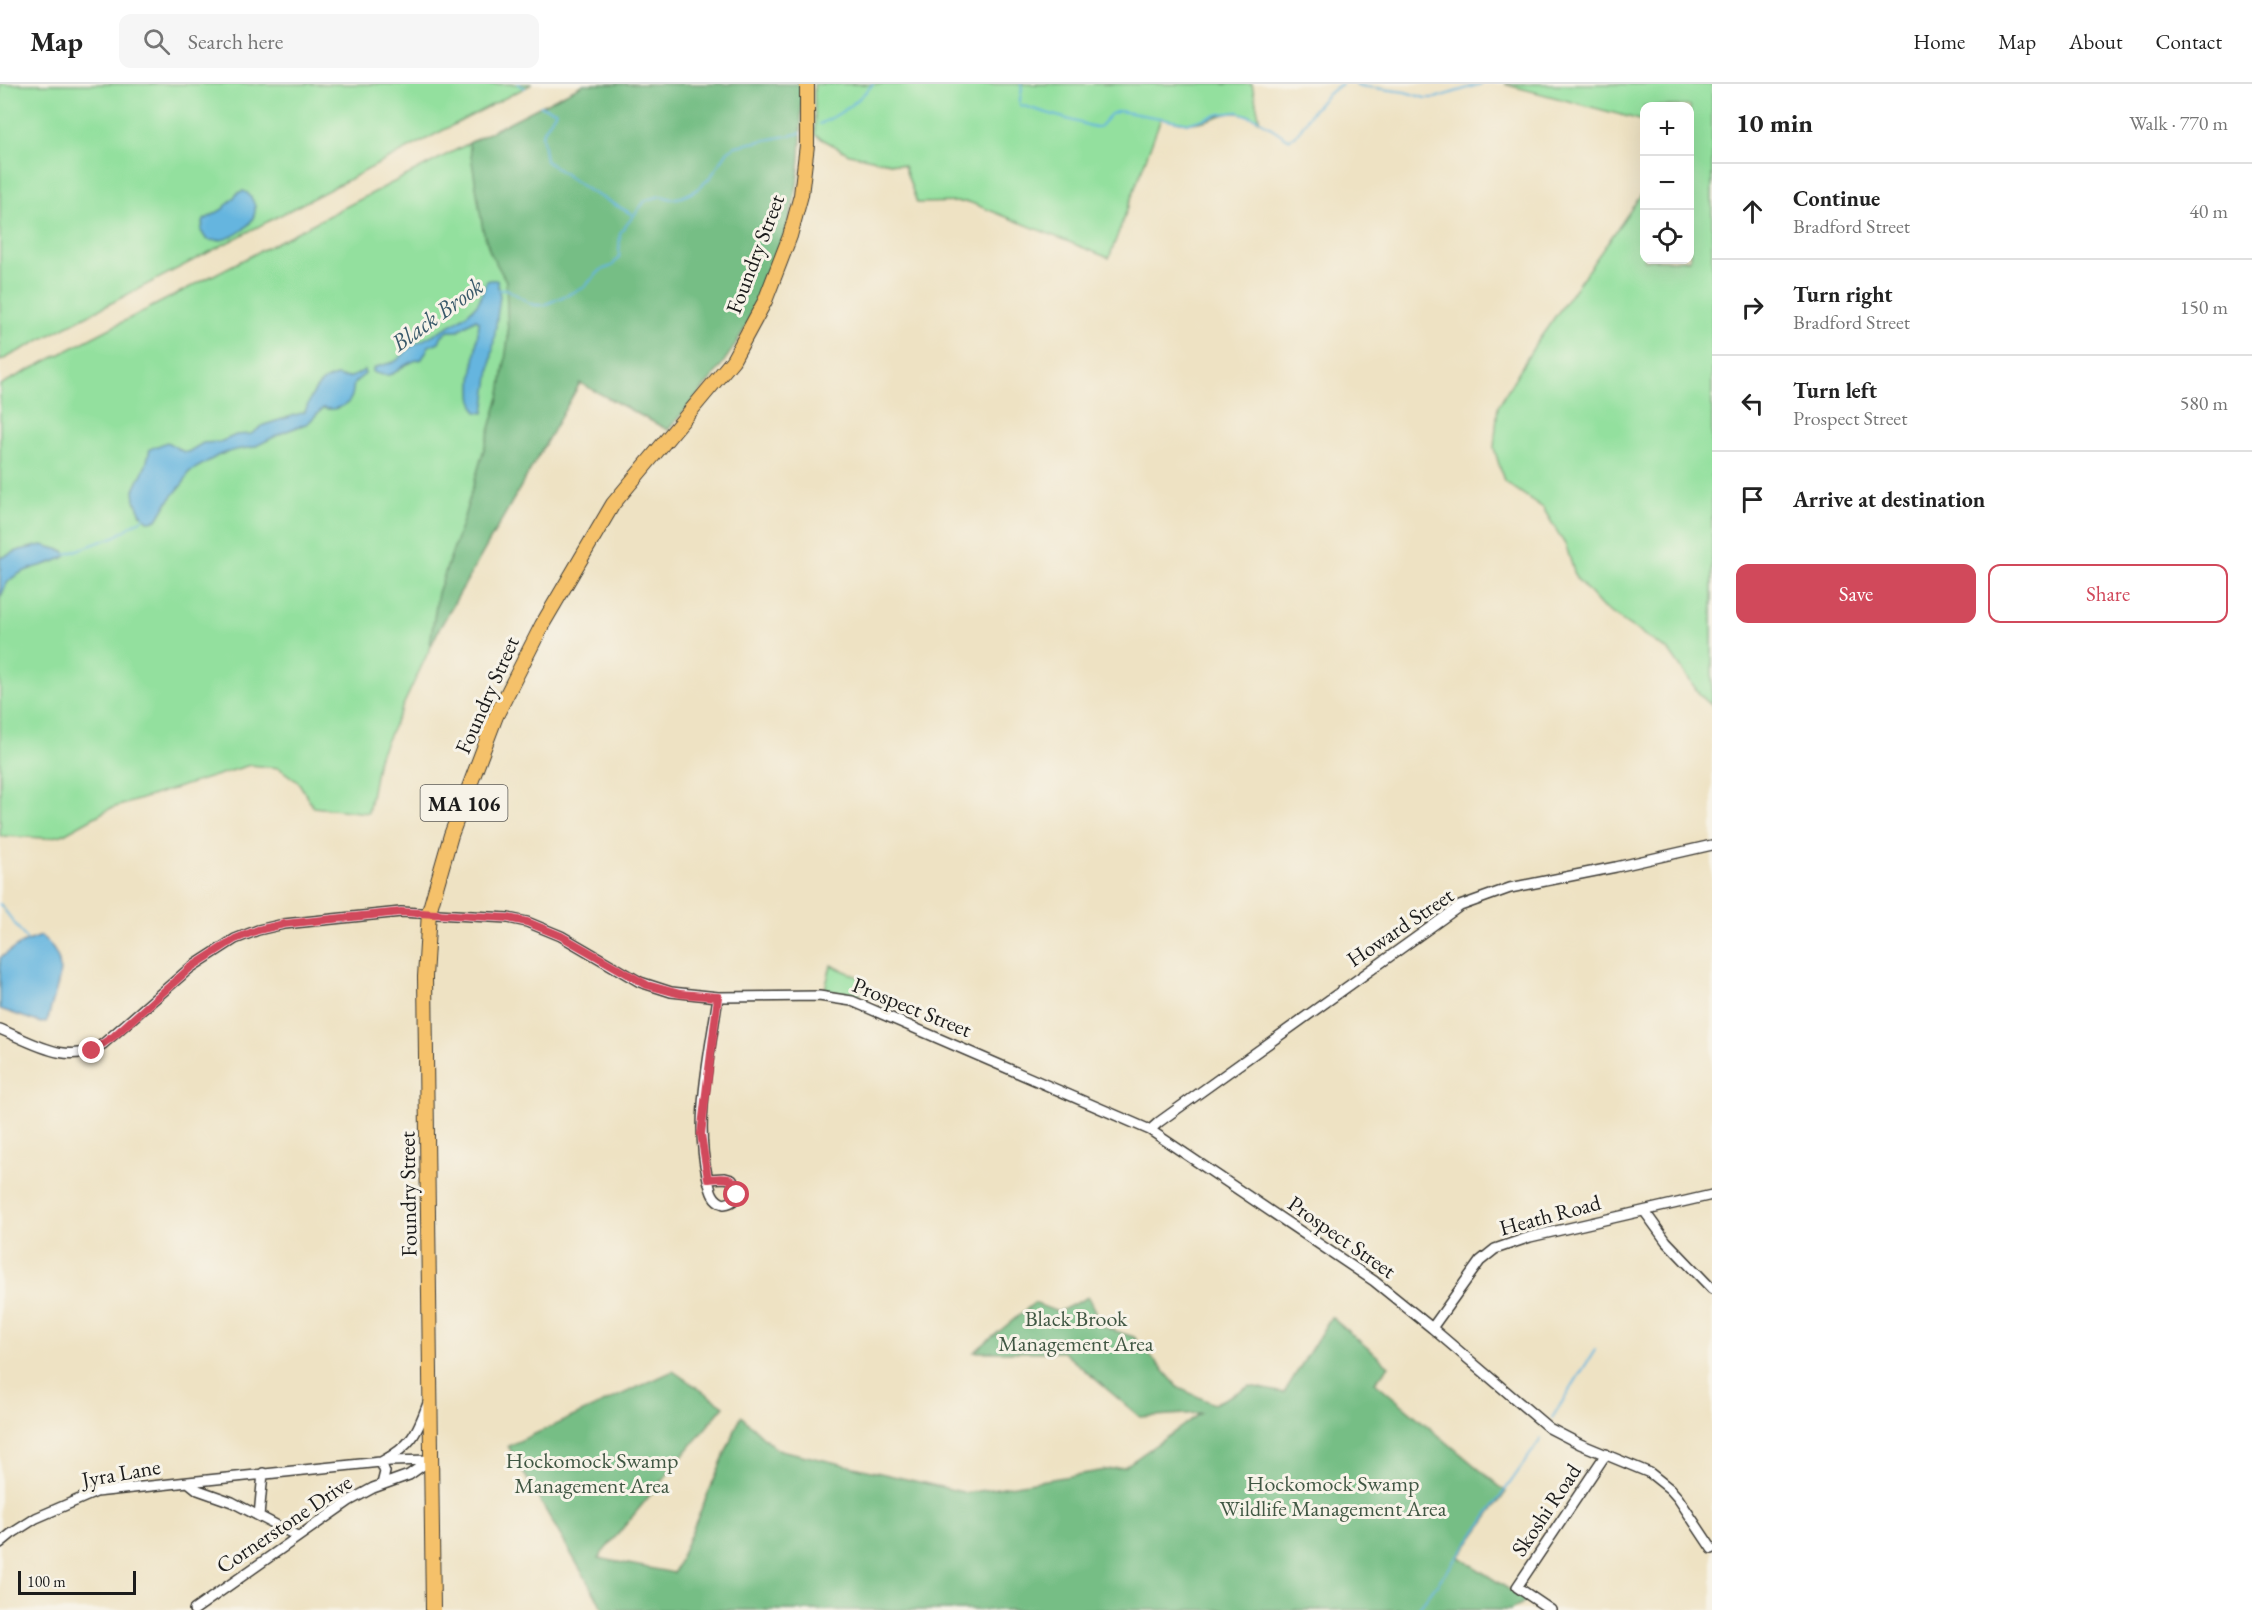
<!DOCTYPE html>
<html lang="en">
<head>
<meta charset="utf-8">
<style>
  :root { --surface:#fff; --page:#f6f6f6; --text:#222; --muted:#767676; --line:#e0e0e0; --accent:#d1495b }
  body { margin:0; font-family:"EB Garamond",serif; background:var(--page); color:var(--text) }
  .controls { position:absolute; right:18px; top:18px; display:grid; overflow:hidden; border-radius:12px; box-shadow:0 6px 24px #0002 }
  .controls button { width:54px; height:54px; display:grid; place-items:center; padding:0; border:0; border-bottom:2px solid var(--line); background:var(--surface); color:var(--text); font:30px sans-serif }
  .scale { position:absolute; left:18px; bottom:15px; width:118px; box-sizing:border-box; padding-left:6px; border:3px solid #1c1c1c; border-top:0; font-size:16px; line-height:21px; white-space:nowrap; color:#1c1c1c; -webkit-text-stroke:4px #f7f3e8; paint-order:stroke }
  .stop { position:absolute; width:18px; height:18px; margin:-14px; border:4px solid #d1495b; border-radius:50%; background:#fff }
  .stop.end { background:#d1495b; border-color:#fff; box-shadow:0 2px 6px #0008 }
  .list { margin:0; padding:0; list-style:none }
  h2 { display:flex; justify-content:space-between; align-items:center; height:78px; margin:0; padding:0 24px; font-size:26px }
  h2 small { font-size:20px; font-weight:400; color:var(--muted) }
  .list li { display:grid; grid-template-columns:39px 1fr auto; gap:18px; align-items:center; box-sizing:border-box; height:96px; padding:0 24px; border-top:2px solid var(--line) }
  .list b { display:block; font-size:22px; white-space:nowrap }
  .list p { margin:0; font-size:20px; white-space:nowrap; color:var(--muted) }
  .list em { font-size:20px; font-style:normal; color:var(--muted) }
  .actions { display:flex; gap:12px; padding:18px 24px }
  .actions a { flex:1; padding:14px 0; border:2px solid var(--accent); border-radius:12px; text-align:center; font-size:21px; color:var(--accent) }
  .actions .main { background:var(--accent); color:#fff }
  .icon { flex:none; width:33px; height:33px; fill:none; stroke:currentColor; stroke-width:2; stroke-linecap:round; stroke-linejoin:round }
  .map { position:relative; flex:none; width:1712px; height:1526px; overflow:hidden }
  header { display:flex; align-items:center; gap:36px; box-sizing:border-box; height:84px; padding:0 30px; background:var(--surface); border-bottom:2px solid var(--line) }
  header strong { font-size:28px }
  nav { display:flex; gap:33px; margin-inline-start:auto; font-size:21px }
  .search { width:420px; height:54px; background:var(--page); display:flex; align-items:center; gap:15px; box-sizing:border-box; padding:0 21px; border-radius:12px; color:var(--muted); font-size:22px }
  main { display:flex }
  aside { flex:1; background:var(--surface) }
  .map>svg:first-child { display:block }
  .green { fill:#93e09e; stroke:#587e5d; stroke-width:1.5 }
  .forest { fill:#76be85; stroke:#496d50; stroke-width:1.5 }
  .water { fill:#65b5df; stroke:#40687e; stroke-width:1.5 }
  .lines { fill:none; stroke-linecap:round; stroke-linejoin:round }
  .stream { stroke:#65b5df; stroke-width:2 }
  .minor-casing { stroke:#3c3a35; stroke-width:12 }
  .primary-casing { stroke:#3c3a35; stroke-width:16 }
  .minor { stroke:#fff; stroke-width:9 }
  .primary { stroke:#f5c16b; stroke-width:14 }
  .route { stroke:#d1495b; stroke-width:8 }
  .labels { text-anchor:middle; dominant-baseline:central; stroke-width:6; stroke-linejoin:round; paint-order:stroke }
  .shield { fill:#f7f3e8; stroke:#5e5c59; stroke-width:1.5 }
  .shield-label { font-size:21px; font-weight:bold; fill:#1c1c1c }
  .street-label { font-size:22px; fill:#1c1c1c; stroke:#f7f3e8 }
  .park-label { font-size:22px; fill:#405743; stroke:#f7f3e8 }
  .water-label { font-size:24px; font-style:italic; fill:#39596a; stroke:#f7f3e8 }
</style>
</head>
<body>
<header>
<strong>Map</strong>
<div class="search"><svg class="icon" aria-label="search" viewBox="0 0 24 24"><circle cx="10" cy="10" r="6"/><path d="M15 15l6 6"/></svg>Search here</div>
<nav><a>Home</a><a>Map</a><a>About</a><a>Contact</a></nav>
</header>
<main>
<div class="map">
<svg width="1712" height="1526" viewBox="0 0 1712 1526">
  <rect width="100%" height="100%" fill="#f7f3e8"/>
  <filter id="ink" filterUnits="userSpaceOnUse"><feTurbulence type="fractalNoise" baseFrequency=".0167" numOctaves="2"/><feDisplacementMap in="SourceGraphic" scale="12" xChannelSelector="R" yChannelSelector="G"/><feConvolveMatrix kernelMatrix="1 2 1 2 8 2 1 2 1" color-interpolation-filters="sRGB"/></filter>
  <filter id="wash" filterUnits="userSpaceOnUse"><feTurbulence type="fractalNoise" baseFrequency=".008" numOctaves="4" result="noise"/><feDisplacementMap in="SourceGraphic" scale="24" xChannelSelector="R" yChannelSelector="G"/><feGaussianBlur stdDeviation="1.35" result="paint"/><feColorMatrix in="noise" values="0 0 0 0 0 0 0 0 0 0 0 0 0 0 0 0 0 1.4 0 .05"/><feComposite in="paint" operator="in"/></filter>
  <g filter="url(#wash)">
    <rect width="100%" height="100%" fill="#eee2c3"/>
    <path class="green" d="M0,0H532L0,277Z
      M584,0L726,273L580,299L438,547L378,675L368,729L313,723L299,699L279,684L250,681L109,725L62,751L46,754L0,752V301Z
      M814,0H1252L1260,37C1227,18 1220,38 1190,39C1180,39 1170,35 1161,34L1109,174L969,118L917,119L904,82L849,70L815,51Z
      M1504,0H1712V622L1700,611L1670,568L1603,524L1576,494L1566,462L1543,424L1504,397L1494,364L1498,322L1535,261L1644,107V176H1690V22H1644V37Z
      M831,881L863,895L859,915L825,905Z"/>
    <path class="forest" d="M584,0H801C802,34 802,68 797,101C785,165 757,234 718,286C702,307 685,326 668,346L580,299L438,547L429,566L438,509L462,440L500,310L508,255L506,197L490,168L483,146L469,59Z
      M1088,1213L1103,1243L1134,1253L1179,1304L1214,1320L1250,1302L1284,1309L1331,1233L1389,1282L1375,1298L1506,1408L1459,1473L1527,1517L1510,1526H604L508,1362L673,1287L724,1322L598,1474L674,1489L741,1332L776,1365L967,1409L1124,1383L1201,1329L1140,1333L1063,1268H974L1034,1219L1058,1228Z"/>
    <path class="water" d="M243,107C249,109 250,112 253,117C265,139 224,163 206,155L201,147L204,136L223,125L238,109Z
      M491,196H497L500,212L484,329L477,328C465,314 478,258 479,238L476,235L457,247H449L442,251L439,258L429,262L422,275C419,276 415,276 412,278C395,284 396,297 373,288V285C380,280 386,281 394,278C401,275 405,267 412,262C432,250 463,238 478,219C482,212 483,204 487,197Z
      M364,286L365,290L355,298C352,303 354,309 351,314C347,323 332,327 323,324L308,339L284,348L254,363L235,366L219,371L189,388L184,398L167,419L157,436L148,437L141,430L135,417L134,406L146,381L150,365L167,358L184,368H188L203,359L220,358L236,351L251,350L264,341L305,328C311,311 318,295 337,292C349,296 355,292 364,286Z
      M42,461L64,467L66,472C49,483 24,482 9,497C5,501 3,509 0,514V474L20,466Z
      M41,852C73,879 56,898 49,932L46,938L41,939L0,925V874L22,859Z"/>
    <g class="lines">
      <path class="stream" d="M518,0L525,4
        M1021,0C1024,8 1018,14 1020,21L1094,43H1099L1111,30L1119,27L1190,39L1220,30L1238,28L1258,35L1288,55C1299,52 1304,39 1310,30C1318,20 1330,6 1342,0
        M1355,0L1360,2L1405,8L1425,14H1435L1481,0
        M540,22L556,27L542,50L546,77L586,105L632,130
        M820,40C844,28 855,20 873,0
        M499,206L507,205L531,220L535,221H544L583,204L601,186L612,182L619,173L620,149L646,116L661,112L672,115L682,113L695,107L710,94L728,67L736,62L801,49
        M64,471L116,452L145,433
        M0,820L27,856
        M1552,1334L1595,1266
        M1417,1526L1463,1466L1541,1355"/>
    </g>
  </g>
  <g filter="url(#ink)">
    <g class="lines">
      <defs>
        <path id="minor" d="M0,945C33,959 69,983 103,960L190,884L235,855L258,846L284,840L401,828L508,834L527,838L561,852L640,898L671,908L718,913L819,912L852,917L1150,1046L1374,1197L1432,1244L1549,1344L1580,1360L1650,1389L1670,1405L1678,1414L1712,1465
          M1150,1046L1159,1038L1460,822L1510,804L1616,783L1712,761
          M708,1095L725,1094L732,1096L738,1105C738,1114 733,1119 724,1120C711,1116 710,1103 707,1091C694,1036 710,969 718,913
          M1645,1128L1666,1157L1712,1205
          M1432,1244L1480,1177L1495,1165L1530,1153L1712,1111
          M188,1398L390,1377L430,1376
          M382,1400L385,1388L381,1378C411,1362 417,1350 428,1319
          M259,1432L263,1389
          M0,1459L11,1450L36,1434L96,1408L188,1398L198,1406L232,1418L297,1452
          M194,1526L349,1417L373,1404L409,1391L430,1376
          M1551,1526L1517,1503L1606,1370"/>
        <path id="primary" d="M433,1526L425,893L429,828L451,751L496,632L542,541L613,420L733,276L765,217L790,152L801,111L807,61V0"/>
      </defs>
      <use href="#minor" class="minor-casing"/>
      <use href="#primary" class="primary-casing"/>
      <use href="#minor" class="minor"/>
      <use href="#primary" class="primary"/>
    </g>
  </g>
  <g class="lines" filter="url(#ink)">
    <path class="route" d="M92,967L114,952L190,884L235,855L258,846L284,840L401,828L508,834L527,838L561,852L647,901L680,910L718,913L701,1050L708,1095C722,1094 740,1091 737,1111"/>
  </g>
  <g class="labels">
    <rect class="shield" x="420.5" y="701" width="87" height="36" rx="4.5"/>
    <g class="shield-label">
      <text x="464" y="719">MA 106</text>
    </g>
    <g class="street-label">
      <text transform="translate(755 170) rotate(-69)">Foundry Street</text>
      <text transform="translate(487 611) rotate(-66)">Foundry Street</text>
      <text transform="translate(1400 843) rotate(-34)">Howard Street</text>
      <text transform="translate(912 923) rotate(22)">Prospect Street</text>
      <text transform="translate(408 1110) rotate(-91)">Foundry Street</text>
      <text transform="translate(1550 1131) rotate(-15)">Heath Road</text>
      <text transform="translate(1342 1153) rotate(35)">Prospect Street</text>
      <text transform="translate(121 1389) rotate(-10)">Jyra Lane</text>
      <text transform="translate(1546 1426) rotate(-56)">Skoshi Road</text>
      <text transform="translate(284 1440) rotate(-34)">Cornerstone Drive</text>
    </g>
    <g class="park-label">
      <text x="1076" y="1234">Black Brook<tspan x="1076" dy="25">Management Area</tspan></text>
      <text x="592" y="1376">Hockomock Swamp<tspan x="592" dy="25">Management Area</tspan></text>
      <text x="1333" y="1399">Hockomock Swamp<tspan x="1333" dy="25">Wildlife Management Area</tspan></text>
    </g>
    <g class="water-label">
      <text transform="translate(437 230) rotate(-36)">Black Brook</text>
    </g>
  </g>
</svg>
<div class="controls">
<button>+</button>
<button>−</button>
<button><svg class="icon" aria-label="locate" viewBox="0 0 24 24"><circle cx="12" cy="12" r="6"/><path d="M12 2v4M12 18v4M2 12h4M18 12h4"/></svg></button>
</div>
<div class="scale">100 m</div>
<div class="stop" style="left:737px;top:1111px"></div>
<div class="stop end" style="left:92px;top:967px"></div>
</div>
<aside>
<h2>10 min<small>Walk · 770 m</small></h2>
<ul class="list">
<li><svg class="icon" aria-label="ahead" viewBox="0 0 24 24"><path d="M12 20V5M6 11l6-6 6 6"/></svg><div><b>Continue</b><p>Bradford Street</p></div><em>40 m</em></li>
<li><svg class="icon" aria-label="right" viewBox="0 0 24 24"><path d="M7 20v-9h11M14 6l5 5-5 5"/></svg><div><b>Turn right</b><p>Bradford Street</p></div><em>150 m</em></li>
<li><svg class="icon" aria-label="left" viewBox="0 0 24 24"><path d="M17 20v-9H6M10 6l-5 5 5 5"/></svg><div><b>Turn left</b><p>Prospect Street</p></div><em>580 m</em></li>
<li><svg class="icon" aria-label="arrive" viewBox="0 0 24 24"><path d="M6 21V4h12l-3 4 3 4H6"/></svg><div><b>Arrive at destination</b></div></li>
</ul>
<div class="actions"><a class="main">Save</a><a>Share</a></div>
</aside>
</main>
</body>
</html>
